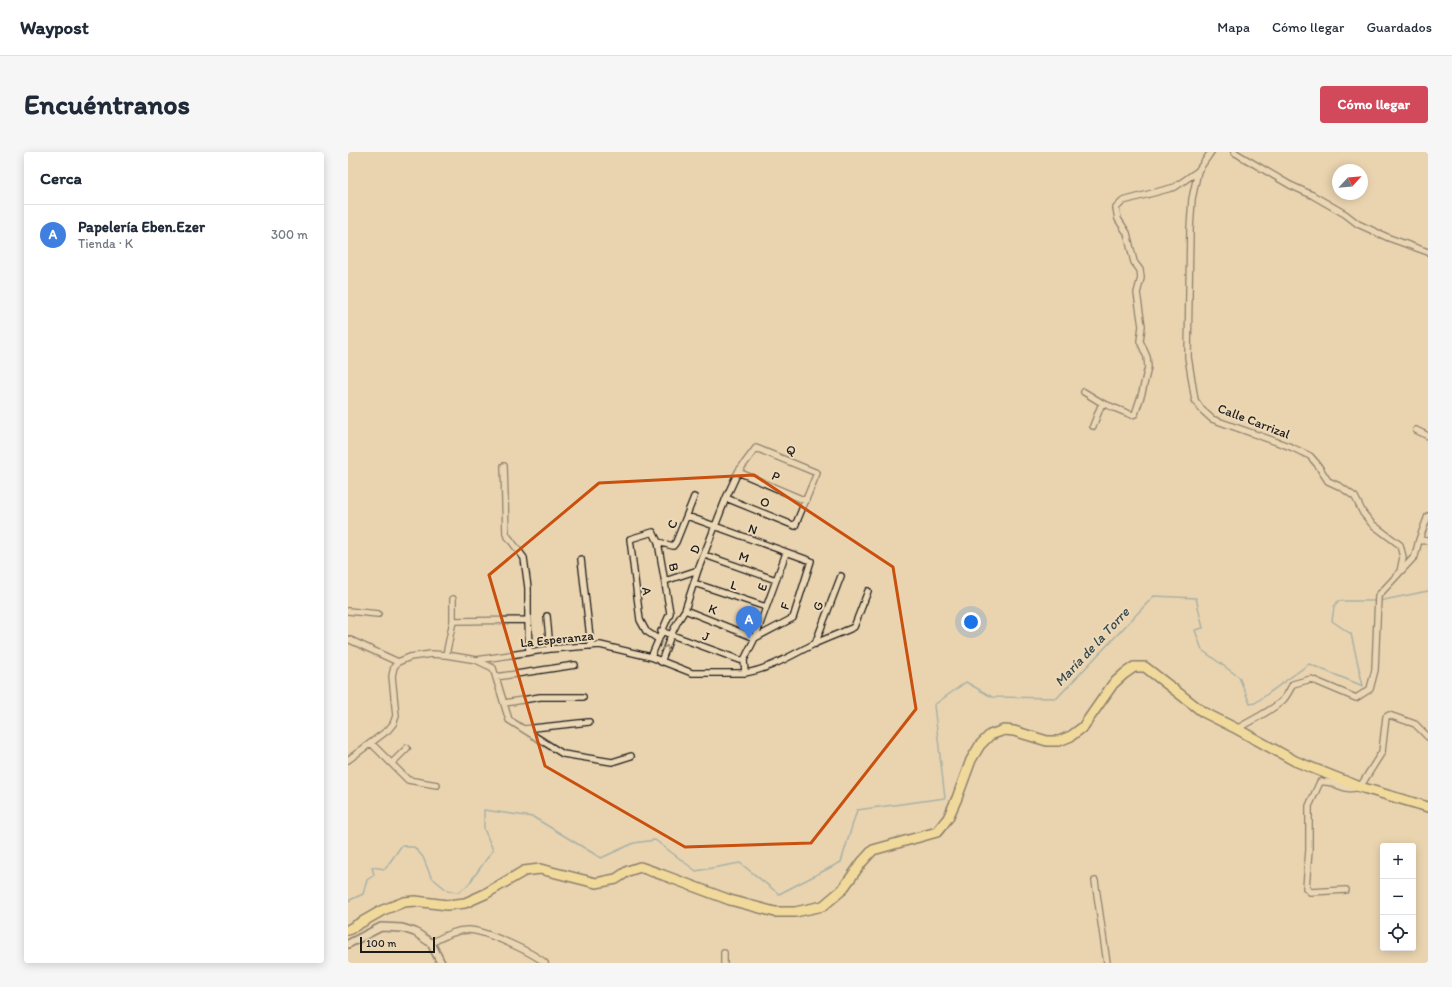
<!DOCTYPE html>
<html lang="es">
<head>
<meta charset="utf-8">
<style>
  :root { --surface:#fff; --page:#f6f6f7; --text:#1f2937; --muted:#747a83; --line:#e0e1e3; --accent:#d1495b }
  body { margin:0; font-family:Itim,sans-serif; background:var(--page); color:var(--text) }
  .controls { position:absolute; right:12px; bottom:12px; display:grid; overflow:hidden; border-radius:4px; box-shadow:0 2px 10px #0003 }
  .controls button { width:36px; height:36px; display:grid; place-items:center; padding:0; border:0; border-bottom:1px solid var(--line); background:var(--surface); color:var(--text); font:20px sans-serif }
  .compass { position:absolute; left:984px; top:12px; width:36px; height:36px; border-radius:50%; background:var(--surface); box-shadow:0 2px 10px #0003; rotate:64deg }
  .scale { position:absolute; left:12px; bottom:10px; width:75px; box-sizing:border-box; padding-left:4px; border:2px solid #1c1c1c; border-top:0; font-size:11px; line-height:14px; white-space:nowrap; color:#1c1c1c; -webkit-text-stroke:3px #edd9b7; paint-order:stroke }
  .you { position:absolute; left:623px; top:470px; width:14px; height:14px; margin:-10px; border:3px solid #fff; border-radius:50%; background:#1a73e8; box-shadow:0 0 0 6px #1a73e833 }
  .badge { display:grid; place-items:center; width:26px; height:26px; border-radius:50%; background:var(--accent); color:#fff; font-size:13px; font-weight:700 }
  .pin { position:absolute; translate:-50% -33px; filter:drop-shadow(0 1px 2px #0008) }
  .pin::after { content:''; position:absolute; top:21px; width:14px; height:12px; background:inherit; clip-path:polygon(0 0,100% 0,50% 100%) }
  .list { margin:0; padding:0; list-style:none }
  h2 { display:flex; justify-content:space-between; align-items:center; height:52px; margin:0; padding:0 16px; font-size:17px }
  h2 small { font-size:13px; font-weight:400; color:var(--muted) }
  .list li { display:grid; grid-template-columns:26px 1fr auto; gap:12px; align-items:center; box-sizing:border-box; height:60px; padding:0 16px; border-top:1px solid var(--line) }
  .list b { display:block; font-size:15px; white-space:nowrap }
  .list p { margin:0; font-size:13px; white-space:nowrap; color:var(--muted) }
  .list em { font-size:13px; font-style:normal; color:var(--muted) }
  .icon { flex:none; width:22px; height:22px; fill:none; stroke:currentColor; stroke-width:2; stroke-linecap:round; stroke-linejoin:round }
  .map { position:relative; flex:none; width:1080px; height:811px; overflow:hidden; border-radius:4px }
  header { display:flex; align-items:center; gap:24px; box-sizing:border-box; height:56px; padding:0 20px; background:var(--surface); border-bottom:1px solid var(--line) }
  header strong { font-size:19px }
  nav { display:flex; gap:22px; margin-inline-start:auto; font-size:14px }
  .intro { display:flex; align-items:center; justify-content:space-between; box-sizing:border-box; height:96px; padding:0 24px }
  h1 { margin:0; font-size:28px }
  .button { padding:10px 18px; border-radius:4px; background:var(--accent); color:#fff; font-size:14px; font-weight:700 }
  main { display:flex; gap:24px; padding:0 24px }
  aside { flex:1; background:var(--surface); border-radius:4px; box-shadow:0 2px 10px #0003 }
  .map>svg:first-child { display:block }
  .lines { fill:none; stroke-linecap:round; stroke-linejoin:round }
  .stream { stroke:#5c8995; stroke-width:1.5 }
  .minor-casing { stroke:#1c1c1c; stroke-width:8 }
  .tertiary-casing { stroke:#1c1c1c; stroke-width:10 }
  .primary-casing { stroke:#1c1c1c; stroke-width:12 }
  .minor { stroke:#edd9b7; stroke-width:5.5 }
  .tertiary { stroke:#edd9b7; stroke-width:7 }
  .primary { stroke:#f8e181; stroke-width:9 }
  .oneway { stroke:#8f8471 }
  .marked { fill:none; stroke:#c9500e; stroke-width:3; stroke-linejoin:round }
  .labels { text-anchor:middle; dominant-baseline:central; stroke-width:4; stroke-linejoin:round; paint-order:stroke }
  .street-label { font-size:13px; fill:#1c1c1c; stroke:#edd9b7 }
  .water-label { font-size:14px; font-style:italic; fill:#36494e; stroke:#edd9b7 }
</style>
</head>
<body>
<header>
<strong>Waypost</strong>
<nav><a>Mapa</a><a>Cómo llegar</a><a>Guardados</a></nav>
</header>
<div class="intro"><h1>Encuéntranos</h1><a class="button">Cómo llegar</a></div>
<main>
<aside>
<h2>Cerca<small></small></h2>
<ul class="list">
<li><span class="badge" style="background:#3f7fe0">A</span><div><b>Papelería Eben.Ezer</b><p>Tienda · K</p></div><em>300 m</em></li>
</ul>
</aside>
<div class="map">
<svg width="1080" height="811" viewBox="0 0 1080 811">
  <rect width="100%" height="100%" fill="#ead4b0"/>
  <filter id="ink" filterUnits="userSpaceOnUse"><feTurbulence type="fractalNoise" baseFrequency=".025" numOctaves="2"/><feDisplacementMap in="SourceGraphic" scale="8" xChannelSelector="R" yChannelSelector="G"/><feConvolveMatrix kernelMatrix="1 2 1 2 8 2 1 2 1" color-interpolation-filters="sRGB"/></filter>
  <g filter="url(#ink)">
    <g class="lines">
      <path class="stream" d="M1031,449L1080,439
        M0,749L15,742L19,728L26,723L24,715L37,717L54,693L59,695H66L75,705L83,725L100,739L111,740L120,733L145,698L136,677V658L185,665L253,706L286,691L307,688L348,719L392,711L431,742L493,710L509,658L597,646L586,553L618,530L644,545L709,546L806,444L848,446L855,476L847,478L854,498L891,525L902,552L907,551L961,512L1015,534L1003,482L984,469L986,455L990,449H1027"/>
      <defs>
        <path id="minor" d="M863,0L850,19L844,47L842,77L840,205L847,248L854,258L864,267L943,295L962,304L969,312L980,329L993,335L1007,345L1015,361L1024,372L1052,393L1055,405L1052,420
          M886,0L942,33L964,43L997,62L1010,72L1041,86L1080,100
          M736,240L754,251L784,263L787,262L794,241L800,215L799,205L792,189L794,174L789,141L793,126L792,118L786,110L779,81L770,67L768,56L775,49L827,35L850,19
          M745,274L754,251
          M1068,278L1080,284
          M156,314L158,382L176,406L180,436V468L181,500
          M390,320L458,349
          M1071,388L1080,389
          M310,390L325,394L328,390L346,345
          M357,403L428,428
          M233,407L243,494
          M317,429L350,418
          M346,431L418,455
          M337,458L407,486L445,466L463,409L339,364
          M0,459L30,462
          M199,464L202,497
          M105,469L180,468
          M313,479L392,508H396
          M0,487L50,510
          M467,492L493,424
          M98,503L105,469V447
          M303,505L322,461L310,390L305,380L282,387L292,468L298,479L310,487
          M130,509L145,516L161,568L215,602L264,610L283,604
          M313,510L323,483L330,469L337,458L350,418L378,346L390,320L408,296L469,321L447,374L378,346
          M397,521L396,508L407,486L438,401
          M148,525L227,513
          M157,551L192,545H235
          M176,577L241,570
          M889,577C903,568 924,559 935,548C939,544 942,537 945,532L963,527L1008,546L1022,537L1027,518L1030,444L1067,404L1071,388L1080,364
          M23,591L60,628L89,633
          M0,608L40,578L45,572L48,564L44,524L46,515L50,510L62,505L83,502L98,503L129,508L202,497L252,493L303,505L344,521H397C422,517 444,503 466,492C479,486 493,481 506,475L520,439
          M44,611L59,596
          M747,729L759,811
          M998,738L962,740L958,736L961,698V654L972,630C987,627 994,641 1012,635L1034,600L1038,565L1041,563L1067,572L1080,585
          M83,791C95,785 106,778 120,778C136,778 184,800 197,811
          M376,801V811"/>
        <path id="tertiary" d="M0,792L33,775L54,776L67,780L83,791L93,811"/>
        <path id="primary" d="M0,778L35,758L56,750L67,749L99,753L117,751L137,742L176,719L192,717L248,731L268,727L280,719L292,715L315,723L382,748L427,760H447L475,754L494,738L514,710L525,698L589,680L600,666L609,646L623,608L632,593L642,583L656,578L666,579L699,589H711L723,584L735,575L765,532L776,522L786,515H797L855,560L889,577L947,609L1012,635L1080,655"/>
      </defs>
      <use href="#minor" class="minor-casing"/>
      <use href="#tertiary" class="tertiary-casing"/>
      <use href="#primary" class="primary-casing"/>
      <use href="#minor" class="minor"/>
      <use href="#tertiary" class="tertiary"/>
      <use href="#primary" class="primary"/>
    </g>
    <defs><path id="oneway-chevron" d="M-2-3.5L2.5 0L-2 3.5" fill="none" stroke-width="1.6" stroke-linecap="round" stroke-linejoin="round"/></defs>
    <use class="oneway" href="#oneway-chevron" transform="translate(318 496) rotate(-69)"/>
  </g>
  <path d="M0 0H1080V811H0ZM406,323L545,415L568,557L463,691L337,695L197,614L141,423L251,331Z" fill="#ead4b0" fill-opacity=".55" fill-rule="evenodd"/>
  <path class="marked" d="M406,323L545,415L568,557L463,691L337,695L197,614L141,423L251,331Z"/>
  <g class="labels">
    <g class="street-label">
      <text transform="translate(906 269) rotate(21)">Calle Carrizal</text>
      <text transform="translate(443 298) rotate(23)">Q</text>
      <text transform="translate(428 324) rotate(23)">P</text>
      <text transform="translate(417 350) rotate(22)">O</text>
      <text transform="translate(324 372) rotate(-66)">C</text>
      <text transform="translate(405 377) rotate(20)">N</text>
      <text transform="translate(347 397) rotate(-68)">D</text>
      <text transform="translate(396 405) rotate(19)">M</text>
      <text transform="translate(326 415) rotate(80)">B</text>
      <text transform="translate(386 433) rotate(18)">L</text>
      <text transform="translate(414 435) rotate(-69)">E</text>
      <text transform="translate(299 439) rotate(83)">A</text>
      <text transform="translate(437 454) rotate(-70)">F</text>
      <text transform="translate(470 454) rotate(-69)">G</text>
      <text transform="translate(365 457) rotate(21)">K</text>
      <text transform="translate(358 484) rotate(20)">J</text>
      <text transform="translate(209 487) rotate(-6)">La Esperanza</text>
    </g>
    <g class="water-label">
      <text transform="translate(744 495) rotate(-47)">María de la Torre</text>
    </g>
  </g>
</svg>
<div class="controls">
<button>+</button>
<button>−</button>
<button><svg class="icon" aria-label="locate" viewBox="0 0 24 24"><circle cx="12" cy="12" r="6"/><path d="M12 2v4M12 18v4M2 12h4M18 12h4"/></svg></button>
</div>
<svg class="compass" viewBox="-18 -18 36 36"><path d="M0-13l5 13h-10z" fill="#e53935"/><path d="M0 13l5-13h-10z" fill="#747a83"/></svg>
<div class="scale">100 m</div>
<div class="you"></div>
<div class="pin badge" style="left:401px;top:487px;background:#3f7fe0">A</div>
</div>
</main>
</body>
</html>
